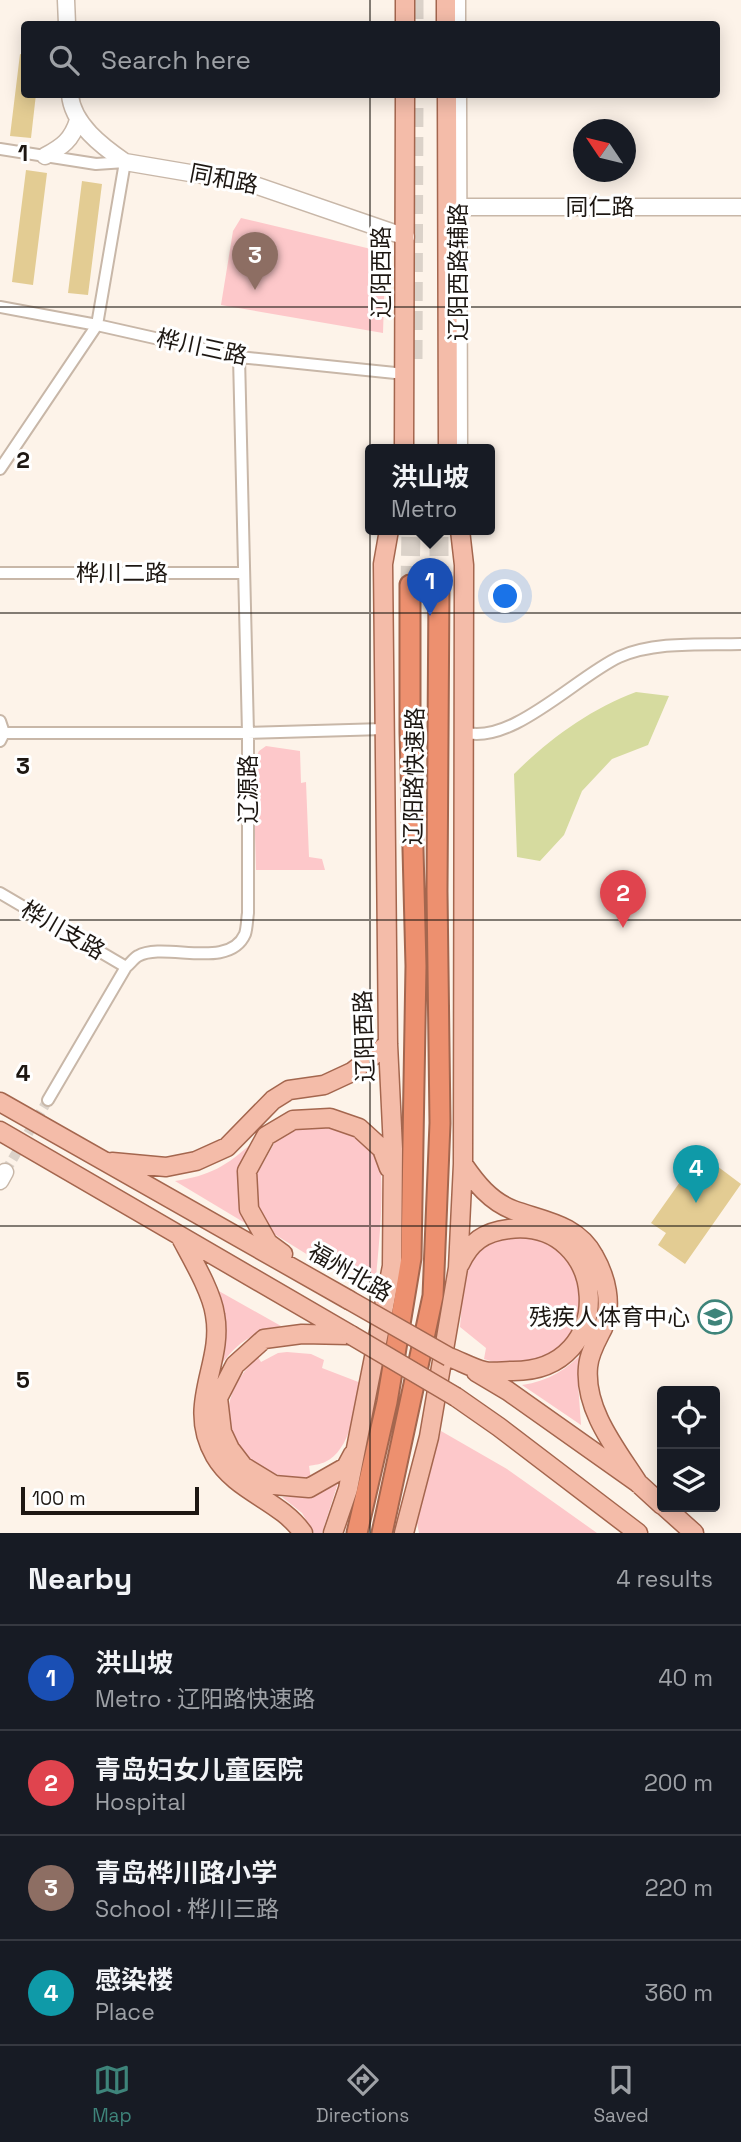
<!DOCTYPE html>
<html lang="en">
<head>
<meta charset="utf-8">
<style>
  :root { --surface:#171b24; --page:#242831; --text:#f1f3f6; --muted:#9ea1a6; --line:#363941; --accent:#3e847a }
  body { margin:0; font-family:"Space Grotesk","Noto Sans SC",sans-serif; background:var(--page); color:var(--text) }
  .controls { position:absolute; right:21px; bottom:21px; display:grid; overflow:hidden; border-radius:7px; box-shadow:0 4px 18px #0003 }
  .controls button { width:63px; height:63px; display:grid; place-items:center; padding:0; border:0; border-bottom:2px solid var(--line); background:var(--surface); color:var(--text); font:35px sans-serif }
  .compass { position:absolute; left:573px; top:119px; width:63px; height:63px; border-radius:50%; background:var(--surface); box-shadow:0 4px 18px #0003; rotate:305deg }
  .scale { position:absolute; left:21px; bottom:18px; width:178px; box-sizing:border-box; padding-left:7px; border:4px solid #1d1712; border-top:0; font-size:19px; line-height:24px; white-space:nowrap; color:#1d1712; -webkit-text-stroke:5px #fff; paint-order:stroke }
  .you { position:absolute; left:506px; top:597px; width:24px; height:24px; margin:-18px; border:5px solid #fff; border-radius:50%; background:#1a73e8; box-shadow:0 0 0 10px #1a73e833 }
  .badge { display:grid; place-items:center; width:46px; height:46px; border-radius:50%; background:var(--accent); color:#fff; font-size:23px; font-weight:700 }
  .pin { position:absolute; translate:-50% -58px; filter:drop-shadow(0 2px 4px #0008) }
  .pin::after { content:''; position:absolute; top:37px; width:24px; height:21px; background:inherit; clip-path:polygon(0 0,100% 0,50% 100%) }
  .popup { position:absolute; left:365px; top:444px; width:130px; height:91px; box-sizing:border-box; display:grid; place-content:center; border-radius:7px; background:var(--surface); filter:drop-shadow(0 2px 5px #0005); font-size:23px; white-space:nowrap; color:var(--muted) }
  .popup b { font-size:26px; color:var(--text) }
  .popup::after { content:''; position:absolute; left:50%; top:100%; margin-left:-14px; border:14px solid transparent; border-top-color:var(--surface) }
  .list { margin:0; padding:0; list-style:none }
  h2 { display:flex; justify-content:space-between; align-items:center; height:91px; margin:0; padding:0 28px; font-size:30px }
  h2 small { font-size:23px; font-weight:400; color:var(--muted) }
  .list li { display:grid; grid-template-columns:46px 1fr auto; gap:21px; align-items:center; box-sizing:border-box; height:105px; padding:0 28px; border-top:2px solid var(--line) }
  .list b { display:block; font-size:26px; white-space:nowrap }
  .list p { margin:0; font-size:23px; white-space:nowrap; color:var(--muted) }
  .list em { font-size:23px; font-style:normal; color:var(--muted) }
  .icon { flex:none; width:38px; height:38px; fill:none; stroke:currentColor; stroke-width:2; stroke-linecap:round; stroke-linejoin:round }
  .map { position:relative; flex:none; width:741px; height:1533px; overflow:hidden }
  .search { position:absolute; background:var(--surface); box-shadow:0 4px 18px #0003; left:21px; right:21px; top:21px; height:77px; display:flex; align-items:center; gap:18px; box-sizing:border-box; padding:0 24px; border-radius:7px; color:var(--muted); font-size:26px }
  .sheet { height:511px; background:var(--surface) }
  nav { display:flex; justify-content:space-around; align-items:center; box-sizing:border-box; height:98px; border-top:2px solid var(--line); background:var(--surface); font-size:19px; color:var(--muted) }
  nav a { display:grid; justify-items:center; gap:4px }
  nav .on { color:var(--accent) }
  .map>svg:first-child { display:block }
  .green { fill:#fdc8ca }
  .water { fill:#d6db9f }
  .building { fill:#e3cc93 }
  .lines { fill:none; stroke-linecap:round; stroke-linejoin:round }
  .street-tunnel { stroke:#dbd2c9; stroke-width:10; stroke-dasharray:10 5; stroke-linecap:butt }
  .highway-tunnel { stroke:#dbd2c9; stroke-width:19; stroke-dasharray:19 10; stroke-linecap:butt }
  .street-casing { stroke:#c8b7a8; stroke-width:14 }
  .secondary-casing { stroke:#c8b7a8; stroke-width:19 }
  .primary-casing { stroke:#a4664e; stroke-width:21 }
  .highway-casing { stroke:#a4664e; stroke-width:23 }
  .street { stroke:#fff; stroke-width:10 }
  .secondary { stroke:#fff; stroke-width:16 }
  .primary { stroke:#f4bca9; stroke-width:18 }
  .highway { stroke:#ed906f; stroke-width:19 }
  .primary-bridge-casing { stroke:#a4664e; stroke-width:21; stroke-linecap:butt }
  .primary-bridge { stroke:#f4bca9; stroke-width:18 }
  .grid { fill:none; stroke:#1d1712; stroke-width:2; stroke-opacity:0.55 }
  .labels { text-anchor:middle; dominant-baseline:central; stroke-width:6; stroke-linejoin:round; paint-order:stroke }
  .street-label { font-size:23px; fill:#1d1712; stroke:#fff }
  .poi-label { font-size:23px; fill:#1d1712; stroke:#fff; text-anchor:end }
  .grid-label { font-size:23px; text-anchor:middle; font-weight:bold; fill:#1d1712; stroke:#fff; stroke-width:6; stroke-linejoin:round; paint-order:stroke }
</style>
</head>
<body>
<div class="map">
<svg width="741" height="1533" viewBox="0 0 741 1533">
  <rect width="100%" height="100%" fill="#fdf3e9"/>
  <path class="green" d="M241,218L371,249L385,269L383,333L221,305L233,231Z
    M266,746L300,751L301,783L306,782L309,857L322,859L325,870H256L253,764L259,751Z
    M328,1125C345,1130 364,1134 375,1149C388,1167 378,1253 376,1278L356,1275L346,1269L334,1271L274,1234L258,1206L257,1174L275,1142L295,1128Z
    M253,1142C241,1172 234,1191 245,1223L175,1181C209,1176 227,1166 253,1142Z
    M526,1234L560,1248L582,1280L579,1330L553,1358L511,1367L484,1359L486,1348L460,1327C465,1273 457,1238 526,1234Z
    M217,1290L281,1326C247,1336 239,1341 217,1370C227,1341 226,1319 217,1290Z
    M586,1349L578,1383L581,1425L522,1385C549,1381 568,1369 586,1349Z
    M287,1352L311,1354L324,1360L322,1368L361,1383C355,1408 351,1450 325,1462C321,1464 314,1465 309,1466L311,1479C299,1477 284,1478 273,1473C217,1449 215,1396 258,1357L261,1362L278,1353Z
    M441,1431L507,1469L597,1533H419L416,1518Z
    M338,1483L322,1533H314L302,1513L282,1497L311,1496Z"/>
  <path class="water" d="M636,692L669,696L648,745L612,759L582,791L564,835L540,861L517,857L514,774C548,740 590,709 636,692Z"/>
  <path class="building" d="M20,54L24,55V94H36L31,138L10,136Z
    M26,170L47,173L33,285L12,282Z
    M82,181L102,184L88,295L68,293Z
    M713,1163L741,1184L685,1264L658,1245L666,1233L651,1223L692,1165L705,1174Z"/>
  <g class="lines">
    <path class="street-tunnel" d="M5,1172L48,1100"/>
    <path class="highway-tunnel" d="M414,0V24
      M413,359L414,94
      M410,585L411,530
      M439,585V530"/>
    <defs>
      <path id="street" d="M0,149L96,164L125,162L97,325L0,469
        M0,307L97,325L239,357L405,374
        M0,573H244
        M0,721L4,733L0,741
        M463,732C510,747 576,677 619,657C655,641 702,645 741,644
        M4,733H248L384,729
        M0,893L126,967
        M48,1100L126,967C130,964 134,958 138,956C164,941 229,971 245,934C247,928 247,919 248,913V733L239,357"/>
      <path id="secondary" d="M66,0L67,24
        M457,0V24
        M70,94C72,124 103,147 125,162L249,183L406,237
        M458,94L459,450
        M45,156C62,147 72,140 78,120
        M458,207H741
        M0,1181L5,1172"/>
      <path id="primary" d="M405,0V24
        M446,0V24
        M447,94L448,450
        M404,450L405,94
        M0,1102L349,1300
        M0,1131L351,1335
        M112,1162L166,1167L196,1161L227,1147L273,1100L289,1090L324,1085L352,1072L388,1044
        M463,1164C476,1183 490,1201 513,1210C543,1221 577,1224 594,1256C606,1277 613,1304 603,1328C597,1340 589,1353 588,1367C584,1410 617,1450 638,1483
        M180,1236C191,1257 212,1292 215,1315C224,1364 185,1404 215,1456C236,1492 280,1500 303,1533
        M283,1254L268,1243L249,1209L247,1171L266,1136L293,1120L330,1118L359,1128L382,1149L389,1168
        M349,1335L302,1334L264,1339L235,1365L218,1398L222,1432L230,1449L243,1466L274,1485L309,1488L346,1467L353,1454
        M449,1357C460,1361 472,1368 484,1371C492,1373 503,1371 511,1371C621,1373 609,1217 509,1229C484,1232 470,1242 460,1264
        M476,1372L508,1391L638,1483L662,1505
        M456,1397L499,1427L638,1533
        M665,1507L694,1533
        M333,1533L348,1489L392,1266L393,1149L388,1044L383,564L389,530
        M404,1533L429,1437L458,1268L463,1164L464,565L460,530"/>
      <path id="highway" d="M357,1533L387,1402L411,1258L416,966L410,732V585
        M382,1533L433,1296L440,1123L437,892L439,585"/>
    </defs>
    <use href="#street" class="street-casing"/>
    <use href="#secondary" class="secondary-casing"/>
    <use href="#primary" class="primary-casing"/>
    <use href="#highway" class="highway-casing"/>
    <use href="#street" class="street"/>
    <use href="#secondary" class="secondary"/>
    <use href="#primary" class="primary"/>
    <use href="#highway" class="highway"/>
    <defs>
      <path id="primary-bridge" d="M349,1300L449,1357
        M351,1335L456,1397"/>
    </defs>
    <use href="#primary-bridge" class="primary-bridge-casing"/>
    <use href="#primary-bridge" class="primary-bridge"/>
  </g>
  <path class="grid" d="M370,0V24M370,94V1533M0,307H741M0,613H741M0,920H741M0,1226H741"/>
  <defs>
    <symbol id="school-ring" viewBox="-11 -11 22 22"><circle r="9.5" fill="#fff" stroke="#3e847a" stroke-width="1.5"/><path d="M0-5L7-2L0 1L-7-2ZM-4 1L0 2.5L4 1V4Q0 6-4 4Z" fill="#3e847a"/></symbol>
  </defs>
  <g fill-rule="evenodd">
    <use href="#school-ring" x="696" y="1298" width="38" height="38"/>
  </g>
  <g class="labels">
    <g class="street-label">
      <text transform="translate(224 179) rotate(11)">同和路</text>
      <text x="600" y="207">同仁路</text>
      <text transform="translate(381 272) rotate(-90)">辽阳西路</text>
      <text transform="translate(458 272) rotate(-90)">辽阳西路辅路</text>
      <text transform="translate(202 347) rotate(12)">桦川三路</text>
      <text x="122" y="573">桦川二路</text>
      <text transform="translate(414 776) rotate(-89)">辽阳路快速路</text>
      <text transform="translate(248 789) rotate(-90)">辽源路</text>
      <text transform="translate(63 930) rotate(30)">桦川支路</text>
      <text transform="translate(364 1036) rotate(-92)">辽阳西路</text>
      <text transform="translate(350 1272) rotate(30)">福州北路</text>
    </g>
    <g class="poi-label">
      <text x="690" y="1317">残疾人体育中心</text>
    </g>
  </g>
  <g class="grid-label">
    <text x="23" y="161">1</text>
    <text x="23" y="468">2</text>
    <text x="23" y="774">3</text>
    <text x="23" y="1081">4</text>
    <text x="23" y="1388">5</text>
  </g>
</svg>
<div class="controls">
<button><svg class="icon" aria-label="locate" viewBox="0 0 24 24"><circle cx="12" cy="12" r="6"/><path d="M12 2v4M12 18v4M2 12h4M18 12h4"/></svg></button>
<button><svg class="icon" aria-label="layers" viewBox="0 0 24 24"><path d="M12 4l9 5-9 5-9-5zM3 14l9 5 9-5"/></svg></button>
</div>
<svg class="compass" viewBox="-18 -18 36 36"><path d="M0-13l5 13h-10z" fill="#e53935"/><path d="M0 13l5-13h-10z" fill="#9ea1a6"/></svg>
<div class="scale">100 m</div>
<div class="you"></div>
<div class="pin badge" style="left:430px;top:616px;background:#1a4fb4">1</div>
<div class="popup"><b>洪山坡</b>Metro</div>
<div class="pin badge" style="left:623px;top:928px;background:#e0444e">2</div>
<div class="pin badge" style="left:255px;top:290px;background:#8d6e63">3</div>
<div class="pin badge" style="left:696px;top:1203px;background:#0f9aa8">4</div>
<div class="search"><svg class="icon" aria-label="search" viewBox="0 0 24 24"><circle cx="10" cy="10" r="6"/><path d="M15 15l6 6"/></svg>Search here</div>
</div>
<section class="sheet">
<h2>Nearby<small>4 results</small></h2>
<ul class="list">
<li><span class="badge" style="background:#1a4fb4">1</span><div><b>洪山坡</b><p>Metro · 辽阳路快速路</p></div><em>40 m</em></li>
<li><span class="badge" style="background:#e0444e">2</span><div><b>青岛妇女儿童医院</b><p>Hospital</p></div><em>200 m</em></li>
<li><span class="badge" style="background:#8d6e63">3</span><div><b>青岛桦川路小学</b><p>School · 桦川三路</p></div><em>220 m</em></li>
<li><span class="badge" style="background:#0f9aa8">4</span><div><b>感染楼</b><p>Place</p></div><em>360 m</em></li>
</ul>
</section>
<nav>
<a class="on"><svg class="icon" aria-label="map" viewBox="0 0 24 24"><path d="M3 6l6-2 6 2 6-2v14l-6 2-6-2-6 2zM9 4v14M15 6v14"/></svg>Map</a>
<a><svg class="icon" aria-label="directions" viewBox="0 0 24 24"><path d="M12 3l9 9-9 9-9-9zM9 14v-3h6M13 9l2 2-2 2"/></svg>Directions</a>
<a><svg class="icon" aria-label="saved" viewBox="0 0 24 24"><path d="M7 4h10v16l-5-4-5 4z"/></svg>Saved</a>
</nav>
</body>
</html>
